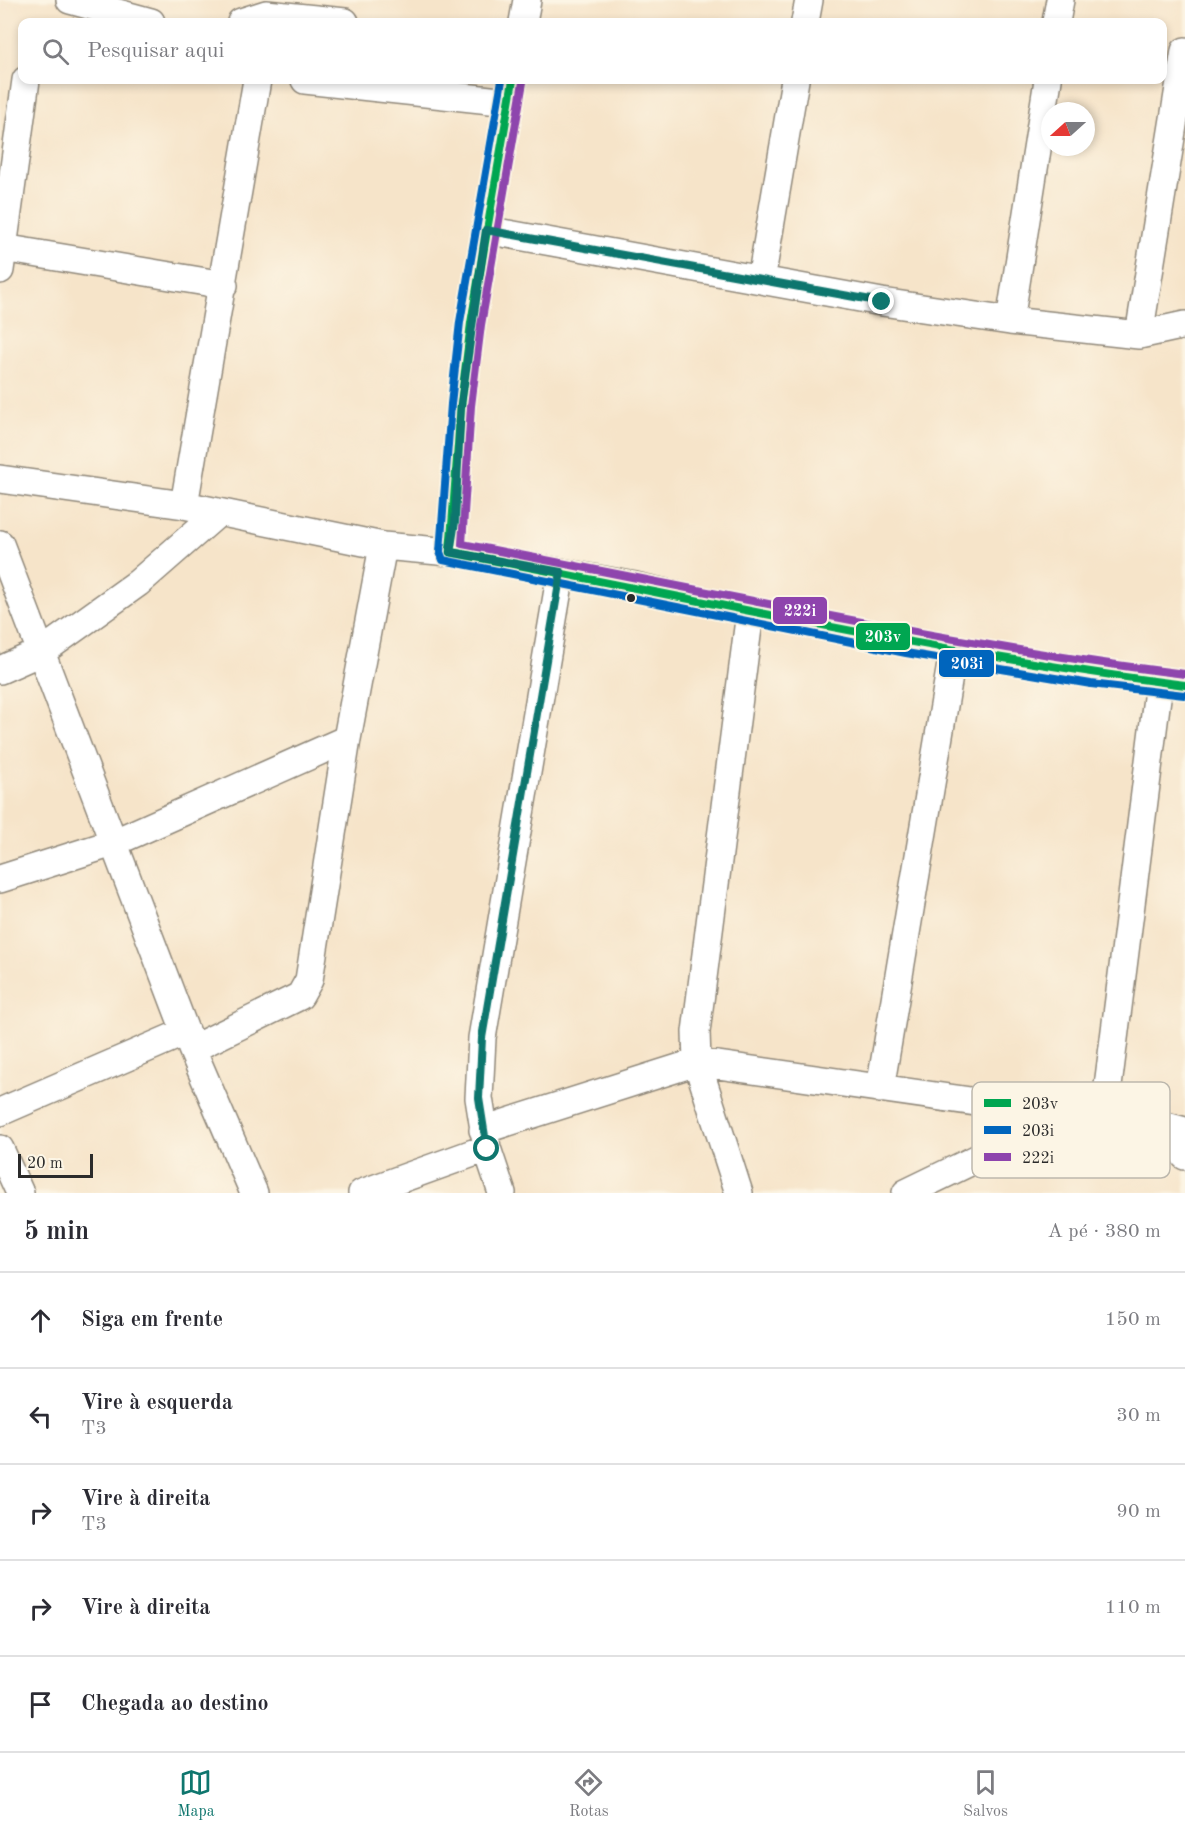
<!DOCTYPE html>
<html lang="pt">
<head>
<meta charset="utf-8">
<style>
  :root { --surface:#fff; --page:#f2f2f3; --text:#2b2b33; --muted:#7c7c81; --line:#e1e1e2; --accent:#0f766e }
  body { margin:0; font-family:"Old Standard TT",serif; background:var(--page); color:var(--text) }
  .compass { position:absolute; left:1041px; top:102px; width:54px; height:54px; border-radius:50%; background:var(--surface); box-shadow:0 3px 9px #0003; rotate:249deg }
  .scale { position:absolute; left:18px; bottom:15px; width:75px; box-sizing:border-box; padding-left:6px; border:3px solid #2b2b2b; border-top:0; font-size:16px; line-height:21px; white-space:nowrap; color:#2b2b2b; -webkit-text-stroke:4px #fcf5e5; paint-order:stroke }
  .stop { position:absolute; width:18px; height:18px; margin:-14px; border:4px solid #0f766e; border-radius:50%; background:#fff }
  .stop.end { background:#0f766e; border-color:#fff; box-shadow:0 2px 6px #0008 }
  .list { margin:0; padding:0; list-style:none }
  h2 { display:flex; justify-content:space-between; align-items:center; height:78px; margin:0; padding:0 24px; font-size:26px }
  h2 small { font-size:20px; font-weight:400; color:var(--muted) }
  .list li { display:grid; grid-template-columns:39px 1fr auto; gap:18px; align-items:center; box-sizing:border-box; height:96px; padding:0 24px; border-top:2px solid var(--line) }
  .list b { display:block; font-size:22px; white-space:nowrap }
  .list p { margin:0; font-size:20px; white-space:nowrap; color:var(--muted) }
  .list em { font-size:20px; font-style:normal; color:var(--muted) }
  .icon { flex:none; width:33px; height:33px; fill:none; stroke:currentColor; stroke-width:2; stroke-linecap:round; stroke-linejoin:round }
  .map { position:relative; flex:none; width:1185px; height:1193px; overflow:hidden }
  .search { position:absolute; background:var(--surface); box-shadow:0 3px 9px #0003; left:18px; right:18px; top:18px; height:66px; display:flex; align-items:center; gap:15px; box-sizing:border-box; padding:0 21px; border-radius:12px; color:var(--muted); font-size:22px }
  .sheet { height:558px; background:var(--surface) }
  nav { display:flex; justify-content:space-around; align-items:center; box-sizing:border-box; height:84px; border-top:2px solid var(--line); background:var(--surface); font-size:16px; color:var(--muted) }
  nav a { display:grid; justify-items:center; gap:3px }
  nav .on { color:var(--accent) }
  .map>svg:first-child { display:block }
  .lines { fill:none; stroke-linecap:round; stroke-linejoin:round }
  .minor-casing { stroke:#90887a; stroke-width:30 }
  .minor { stroke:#fff; stroke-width:27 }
  .bus-1-casing { stroke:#fcf5e5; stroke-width:12 }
  .bus-2-casing { stroke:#fcf5e5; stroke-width:12 }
  .bus-3-casing { stroke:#fcf5e5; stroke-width:12 }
  .bus-1 { stroke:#00a651; stroke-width:8 }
  .bus-2 { stroke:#0065bd; stroke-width:8 }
  .bus-3 { stroke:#8e44ad; stroke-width:8 }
  .route { stroke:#0f766e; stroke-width:8 }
  .bus-dot { fill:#2b2b2b; stroke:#fcf5e5; stroke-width:2 }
  .key { fill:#fcf5e5; stroke:#bdb8ad; stroke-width:1.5 }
  .key-label { font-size:16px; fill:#2b2b2b }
  .line-badge { stroke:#fcf5e5; stroke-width:2 }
  .badge-label { font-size:16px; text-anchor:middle; font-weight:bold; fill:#fff }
</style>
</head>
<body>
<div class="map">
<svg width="1185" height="1193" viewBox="0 0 1185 1193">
  <rect width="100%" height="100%" fill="#fcf5e5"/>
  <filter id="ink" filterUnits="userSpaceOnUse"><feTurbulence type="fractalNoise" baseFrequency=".0167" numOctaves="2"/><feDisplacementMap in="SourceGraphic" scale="12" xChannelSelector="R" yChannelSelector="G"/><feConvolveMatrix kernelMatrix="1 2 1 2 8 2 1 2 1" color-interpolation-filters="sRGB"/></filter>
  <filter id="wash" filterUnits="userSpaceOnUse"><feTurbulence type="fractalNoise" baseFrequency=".008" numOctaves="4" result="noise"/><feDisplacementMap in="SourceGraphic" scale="24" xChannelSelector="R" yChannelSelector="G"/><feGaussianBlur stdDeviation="1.35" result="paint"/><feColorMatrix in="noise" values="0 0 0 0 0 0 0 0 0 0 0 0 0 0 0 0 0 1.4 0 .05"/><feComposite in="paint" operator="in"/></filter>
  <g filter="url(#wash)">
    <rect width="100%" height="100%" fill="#f6e4c9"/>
  </g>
  <g filter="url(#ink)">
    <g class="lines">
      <defs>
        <path id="minor" d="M70,0L151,22
          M241,22L266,14L345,22
          M523,22L527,0
          M805,22L809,0
          M1056,22L1060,0
          M305,80L509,102
          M486,230L882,302L1010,321L1139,335L1185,325
          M3,248L224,285
          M0,270L26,80
          M761,280L795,80
          M1010,321L1048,80
          M1139,335L1185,51
          M0,479L184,505L383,546L450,552L636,586L750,612L953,652L1185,685
          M184,505L257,80
          M0,544L192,1049L254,1193
          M450,552C458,503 456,454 461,405C471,296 494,188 513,80
          M0,670L43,651L138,583L218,513
          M0,879L113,843L347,739
          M192,1049L300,996L309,980L347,739L383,546
          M880,1089L953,652
          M1105,1110L1159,682
          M0,1112L185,1032
          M483,1130L697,1062L1067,1115L1105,1110L1185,1131
          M1176,1130L1185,1156
          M0,1149L20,1193
          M362,1193L487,1148
          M502,1193L487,1148L479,1098L482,1038L561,572
          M739,1193L697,1062L696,1032L750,612
          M906,1193L1067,1115"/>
      </defs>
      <use href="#minor" class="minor-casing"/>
      <use href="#minor" class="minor"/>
      <defs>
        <path id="bus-1" d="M513,80L471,323L461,405L450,552C695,598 938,654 1185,685"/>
        <path id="bus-2" d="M502,80L460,322L451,404L440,552L443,560L906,653L1091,684L1184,695"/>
        <path id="bus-3" d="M523,82L481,325L471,406L462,544C703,589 941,644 1185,674"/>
      </defs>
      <use href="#bus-1" class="bus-1-casing"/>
      <use href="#bus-2" class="bus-2-casing"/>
      <use href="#bus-3" class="bus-3-casing"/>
      <use href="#bus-1" class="bus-1"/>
      <use href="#bus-2" class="bus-2"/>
      <use href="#bus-3" class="bus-3"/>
    </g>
  </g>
  <g class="lines" filter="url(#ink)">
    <path class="route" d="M487,1149L479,1098L482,1038L561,572L450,552L455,522L461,404L486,230L882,302"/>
  </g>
  <circle class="bus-dot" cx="631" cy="598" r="5"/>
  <rect x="972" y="1082" width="198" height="96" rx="9" class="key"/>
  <rect x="984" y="1099" width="27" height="8" fill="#00a651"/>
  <rect x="984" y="1126" width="27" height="8" fill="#0065bd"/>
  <rect x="984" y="1153" width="27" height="8" fill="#8e44ad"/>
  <g class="key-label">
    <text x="1022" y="1109">203v</text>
    <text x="1022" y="1136">203i</text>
    <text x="1022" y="1163">222i</text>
  </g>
  <g class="line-badge">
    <rect x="772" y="596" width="56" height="29" rx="6" fill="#8e44ad"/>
    <rect x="855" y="622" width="56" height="29" rx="6" fill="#00a651"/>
    <rect x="938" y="649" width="57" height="29" rx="6" fill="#0065bd"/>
  </g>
  <g class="badge-label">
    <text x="800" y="616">222i</text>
    <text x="883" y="642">203v</text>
    <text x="967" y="669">203i</text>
  </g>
</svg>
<svg class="compass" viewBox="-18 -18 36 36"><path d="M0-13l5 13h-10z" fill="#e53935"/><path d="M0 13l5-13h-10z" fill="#7c7c81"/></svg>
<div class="scale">20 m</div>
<div class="stop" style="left:487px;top:1149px"></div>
<div class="stop end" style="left:882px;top:302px"></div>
<div class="search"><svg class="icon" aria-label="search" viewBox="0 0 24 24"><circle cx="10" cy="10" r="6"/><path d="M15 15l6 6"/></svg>Pesquisar aqui</div>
</div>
<section class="sheet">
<h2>5 min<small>A pé · 380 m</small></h2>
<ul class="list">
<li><svg class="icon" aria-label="ahead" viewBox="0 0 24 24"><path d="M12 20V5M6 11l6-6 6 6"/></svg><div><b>Siga em frente</b></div><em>150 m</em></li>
<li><svg class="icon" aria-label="left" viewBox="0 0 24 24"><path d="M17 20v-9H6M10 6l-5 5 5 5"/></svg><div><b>Vire à esquerda</b><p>T3</p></div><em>30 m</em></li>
<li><svg class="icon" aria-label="right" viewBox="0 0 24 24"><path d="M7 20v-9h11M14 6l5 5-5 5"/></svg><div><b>Vire à direita</b><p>T3</p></div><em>90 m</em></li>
<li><svg class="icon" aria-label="right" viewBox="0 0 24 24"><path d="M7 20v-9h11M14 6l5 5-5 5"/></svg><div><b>Vire à direita</b></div><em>110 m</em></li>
<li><svg class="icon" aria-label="arrive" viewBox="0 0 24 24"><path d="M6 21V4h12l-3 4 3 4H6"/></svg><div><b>Chegada ao destino</b></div></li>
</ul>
</section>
<nav>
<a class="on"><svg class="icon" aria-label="map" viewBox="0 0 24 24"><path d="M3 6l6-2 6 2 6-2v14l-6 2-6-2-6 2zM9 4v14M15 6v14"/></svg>Mapa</a>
<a><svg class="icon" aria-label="directions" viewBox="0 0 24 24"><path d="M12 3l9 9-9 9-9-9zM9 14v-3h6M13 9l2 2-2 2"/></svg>Rotas</a>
<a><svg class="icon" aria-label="saved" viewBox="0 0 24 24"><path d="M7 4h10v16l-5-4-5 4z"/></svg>Salvos</a>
</nav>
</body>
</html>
